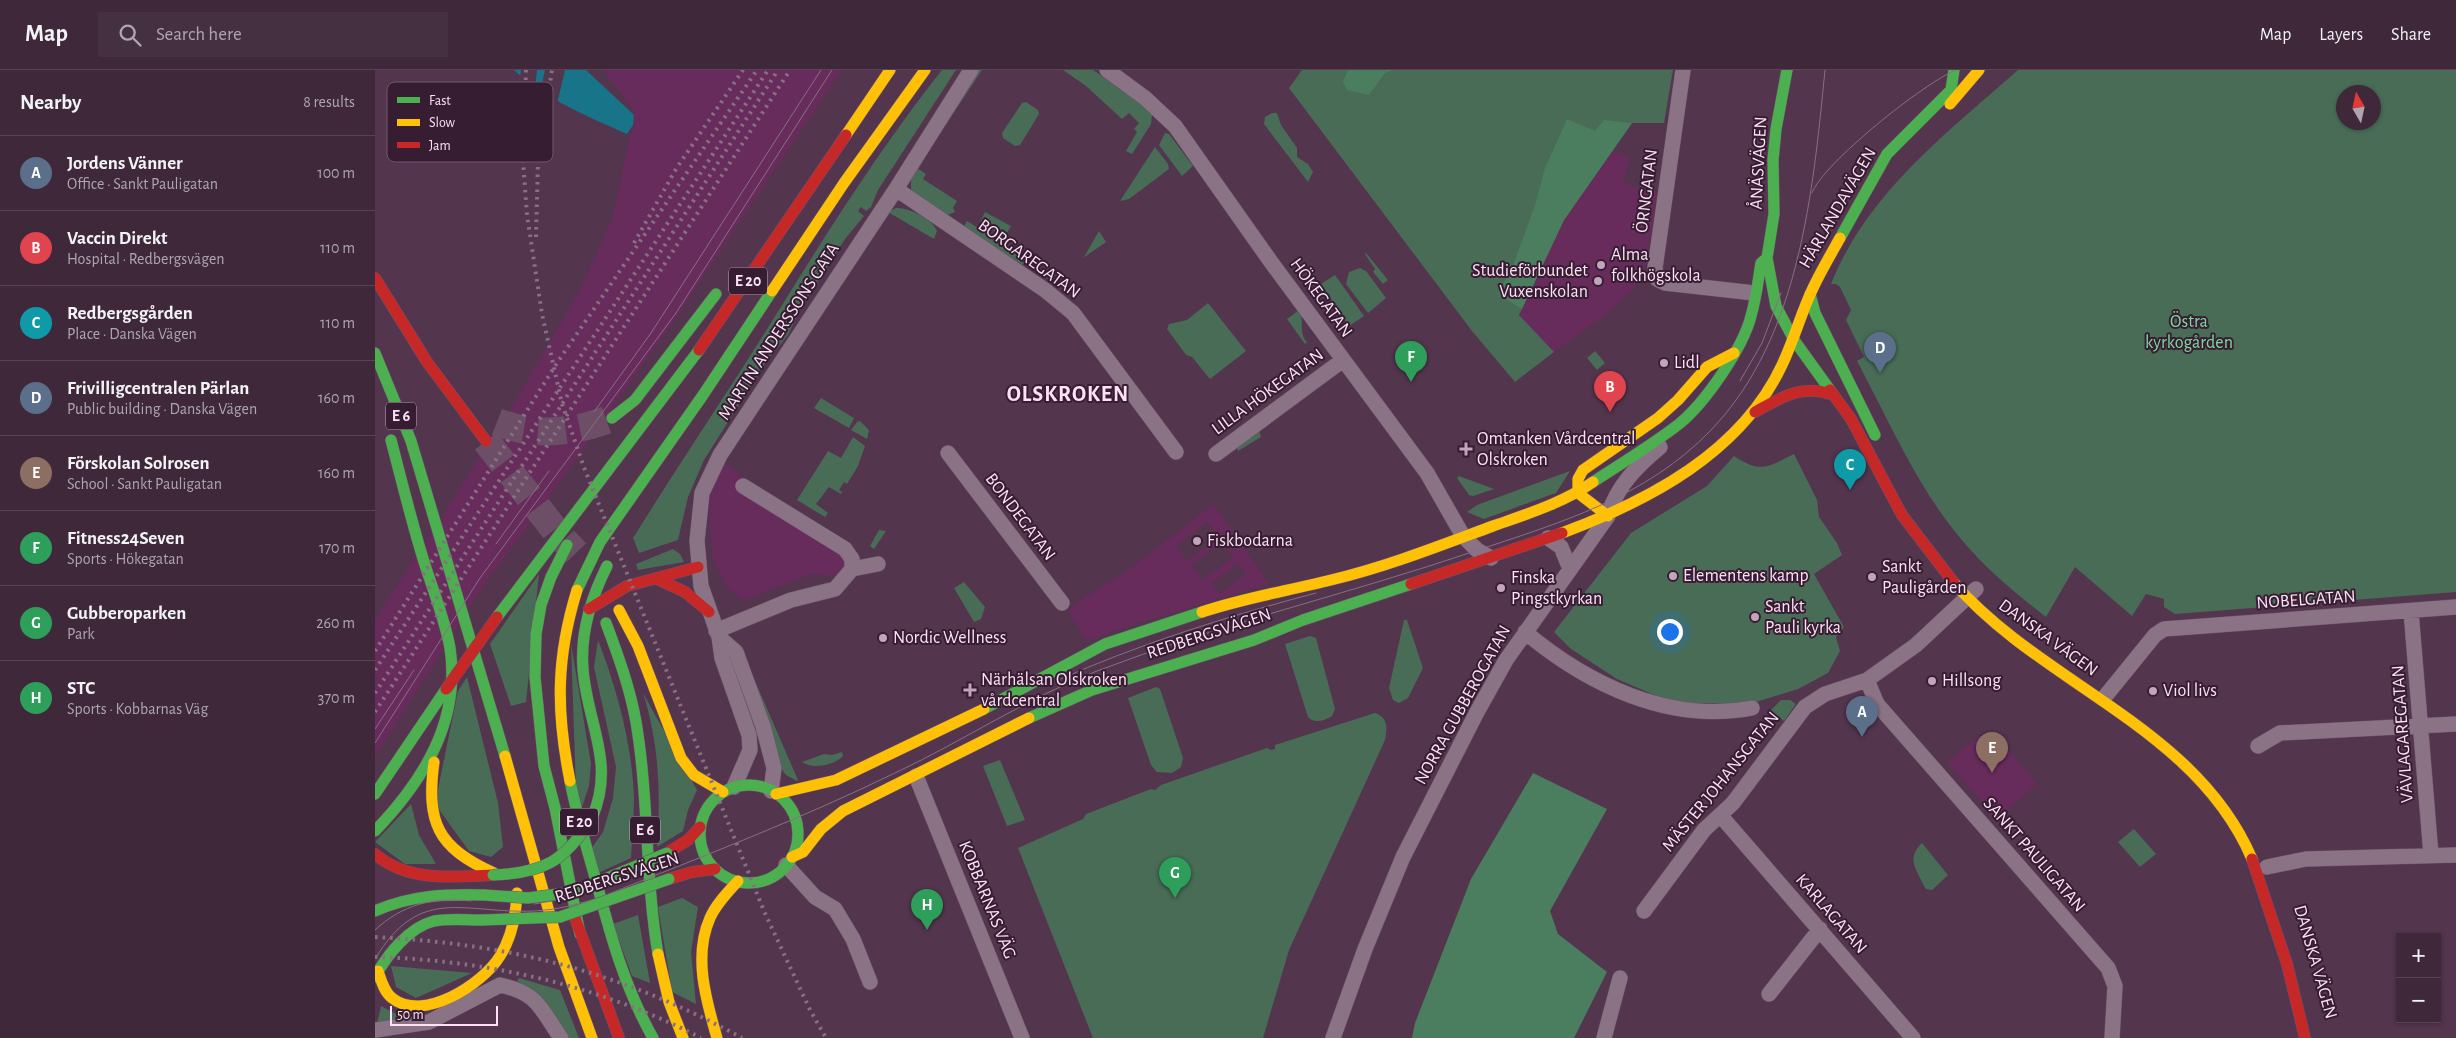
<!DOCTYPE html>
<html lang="en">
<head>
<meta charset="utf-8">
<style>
  :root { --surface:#3e283a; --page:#453042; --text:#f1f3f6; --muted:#ada6af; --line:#574454; --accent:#ea580c }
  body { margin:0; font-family:"Alegreya Sans",sans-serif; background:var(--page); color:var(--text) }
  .controls { position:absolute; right:15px; bottom:15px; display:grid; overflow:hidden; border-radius:0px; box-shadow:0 1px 4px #0004 }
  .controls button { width:45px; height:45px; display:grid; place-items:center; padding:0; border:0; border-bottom:1px solid var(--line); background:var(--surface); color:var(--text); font:25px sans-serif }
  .compass { position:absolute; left:1961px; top:15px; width:45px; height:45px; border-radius:50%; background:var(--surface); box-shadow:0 1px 4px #0004; rotate:351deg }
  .scale { position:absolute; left:15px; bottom:12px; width:108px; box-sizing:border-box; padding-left:5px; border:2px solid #fde1f6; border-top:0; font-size:14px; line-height:18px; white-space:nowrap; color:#fde1f6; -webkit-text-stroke:4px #371d31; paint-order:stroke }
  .you { position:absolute; left:1294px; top:561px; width:18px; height:18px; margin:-12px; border:4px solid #fff; border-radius:50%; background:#1a73e8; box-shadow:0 0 0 8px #1a73e833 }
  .badge { display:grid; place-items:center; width:32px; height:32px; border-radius:50%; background:var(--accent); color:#fff; font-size:16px; font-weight:700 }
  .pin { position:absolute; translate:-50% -41px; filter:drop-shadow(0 1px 2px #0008) }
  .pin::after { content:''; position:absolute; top:26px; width:18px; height:15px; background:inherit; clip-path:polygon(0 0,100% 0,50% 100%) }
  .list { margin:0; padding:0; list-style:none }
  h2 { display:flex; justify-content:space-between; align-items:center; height:65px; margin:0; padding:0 20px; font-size:21px }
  h2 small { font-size:16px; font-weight:400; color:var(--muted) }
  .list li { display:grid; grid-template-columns:32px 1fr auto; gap:15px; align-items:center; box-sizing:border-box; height:75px; padding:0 20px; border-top:1px solid var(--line) }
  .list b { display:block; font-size:19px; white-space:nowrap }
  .list p { margin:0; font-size:16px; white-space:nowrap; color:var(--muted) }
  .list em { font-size:16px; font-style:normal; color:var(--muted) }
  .icon { flex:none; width:28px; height:28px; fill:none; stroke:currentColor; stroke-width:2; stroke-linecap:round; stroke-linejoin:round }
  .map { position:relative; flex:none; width:2081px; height:968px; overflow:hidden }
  header { display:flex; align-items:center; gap:30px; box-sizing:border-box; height:70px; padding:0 25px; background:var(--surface); border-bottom:1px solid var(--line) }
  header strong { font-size:24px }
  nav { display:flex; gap:28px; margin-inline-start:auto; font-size:18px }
  .search { width:350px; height:45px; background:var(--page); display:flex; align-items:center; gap:12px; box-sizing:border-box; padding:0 18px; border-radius:0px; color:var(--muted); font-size:19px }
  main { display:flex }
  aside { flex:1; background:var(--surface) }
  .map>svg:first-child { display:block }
  .built { fill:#672c5c; fill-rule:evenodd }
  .green { fill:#486c56; fill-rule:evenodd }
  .forest { fill:#4b7e5f }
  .water { fill:#187488 }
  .pier { fill:#53354e }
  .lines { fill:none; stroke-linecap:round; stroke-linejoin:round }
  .highway-tunnel { stroke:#6c4f67; stroke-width:28; stroke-dasharray:28 14; stroke-linecap:butt }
  .street-casing { stroke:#6d5469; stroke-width:16 }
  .fast-casing { stroke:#6d5469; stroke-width:12 }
  .slow-casing { stroke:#6d5469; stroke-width:12 }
  .jam-casing { stroke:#6d5469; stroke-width:12 }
  .street { stroke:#8b7386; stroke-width:15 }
  .fast { stroke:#4caf50; stroke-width:11 }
  .slow { stroke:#ffc107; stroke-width:11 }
  .jam { stroke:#c62828; stroke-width:11 }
  .tram { stroke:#877083; stroke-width:1 }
  .rail { stroke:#877083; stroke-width:4; stroke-dasharray:2.5 5; stroke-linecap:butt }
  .fast-bridge-casing { stroke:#6d5469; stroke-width:12; stroke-linecap:butt }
  .jam-bridge-casing { stroke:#6d5469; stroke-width:12; stroke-linecap:butt }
  .fast-bridge { stroke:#4caf50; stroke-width:11 }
  .jam-bridge { stroke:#c62828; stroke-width:11 }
  .poi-dot { fill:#c2a5bb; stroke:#371d31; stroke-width:2 }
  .labels { text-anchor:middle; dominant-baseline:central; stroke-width:4; stroke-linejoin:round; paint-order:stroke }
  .shield { fill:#371d31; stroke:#c2a6bb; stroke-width:1 }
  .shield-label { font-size:16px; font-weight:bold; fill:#fde1f6 }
  .street-label { font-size:18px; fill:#fde1f6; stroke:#371d31 }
  .poi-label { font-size:18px; fill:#fde1f6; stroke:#371d31; text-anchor:start }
  .park-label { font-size:18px; fill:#7ed9a0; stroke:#371d31 }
  .district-label { font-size:22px; font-weight:bold; letter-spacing:1px; fill:#fde1f6; stroke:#371d31 }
  .key { fill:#371d31; stroke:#72586c; stroke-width:1 }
  .key-label { font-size:14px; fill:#fde1f6 }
</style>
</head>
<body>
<header>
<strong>Map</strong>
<div class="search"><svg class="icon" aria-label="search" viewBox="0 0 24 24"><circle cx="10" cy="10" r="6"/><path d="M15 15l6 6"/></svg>Search here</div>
<nav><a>Map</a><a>Layers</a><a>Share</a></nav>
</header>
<main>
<aside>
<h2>Nearby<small>8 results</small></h2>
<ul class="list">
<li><span class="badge" style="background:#5c6f8a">A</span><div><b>Jordens Vänner</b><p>Office · Sankt Pauligatan</p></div><em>100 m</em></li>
<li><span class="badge" style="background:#e0444e">B</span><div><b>Vaccin Direkt</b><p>Hospital · Redbergsvägen</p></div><em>110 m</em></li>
<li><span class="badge" style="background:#0f9aa8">C</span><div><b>Redbergsgården</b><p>Place · Danska Vägen</p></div><em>110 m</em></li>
<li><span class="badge" style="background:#5c6f8a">D</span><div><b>Frivilligcentralen Pärlan</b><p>Public building · Danska Vägen</p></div><em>160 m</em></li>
<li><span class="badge" style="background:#8d6e63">E</span><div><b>Förskolan Solrosen</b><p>School · Sankt Pauligatan</p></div><em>160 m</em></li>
<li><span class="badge" style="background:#2e9e5b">F</span><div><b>Fitness24Seven</b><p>Sports · Hökegatan</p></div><em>170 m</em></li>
<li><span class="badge" style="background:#2e9e5b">G</span><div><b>Gubberoparken</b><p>Park</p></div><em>260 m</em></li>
<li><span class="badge" style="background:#2e9e5b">H</span><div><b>STC</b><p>Sports · Kobbarnas Väg</p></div><em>370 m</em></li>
</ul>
</aside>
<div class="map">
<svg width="2081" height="968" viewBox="0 0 2081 968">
  <rect width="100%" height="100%" fill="#53354e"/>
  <path class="built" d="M228,0H467L301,248L160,447L110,513L0,687V550L145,324L204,221L237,150L260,42Z
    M1238,80L1255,88L1248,113L1282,123L1271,192L1260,217L1230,245L1179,282L1144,245L1189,150Z
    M346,392L483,482L460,506L437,504L369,530L351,517L337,487L334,433Z
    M839,434L894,514L744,559L712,571L693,542L704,531L753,500ZM832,452L844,467L812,491L801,475ZM847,472L858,487L827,510L816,495ZM863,494L871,504L845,524L837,513Z
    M1621,665L1662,714L1622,749L1572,692L1604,666Z"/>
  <path class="green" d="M567,0H581L503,120L496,137L491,141L486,137L483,141L489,146L470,169L425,239L413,265L392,290L329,390L313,427L303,470L264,483L258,468C301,399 346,332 389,264C445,174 501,83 567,0Z
    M603,0H607L542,98L551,104L548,109L582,131L578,138L580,142L570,146L541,127L536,119V107L546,87Z
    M688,0H718L757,26L777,45L776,54L757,84L751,81L762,62L759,59L764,53L754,43L747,49L711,16Z
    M927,0H1298L1289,53H1257L1189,150L1144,245L1179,282L1140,312L1097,261L914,18Z
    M1643,0H2081V522L1800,544L1789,537V529L1771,524L1757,546L1700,497L1671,547C1640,523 1611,499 1586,469C1542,417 1514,351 1482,291L1489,287L1471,250L1476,240L1465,217L1461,214H1456C1492,123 1572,63 1643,0ZM1998,22V52H1968V22Z
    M651,32L663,40L664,44L645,75L640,76L628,68L627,63L647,33Z
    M897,43H902L906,55L922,78V87L933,94L938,102L933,112L889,54L890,47Z
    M790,63L794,64L818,96L807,106L784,75Z
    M780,77L793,94L794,99L754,129L745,131Z
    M521,138C533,137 558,149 562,161L559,169L513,142Z
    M610,142L636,156L632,163L627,166L605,152Z
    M592,151L649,187L651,190L648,195L588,158Z
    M724,161L731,172L708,188L709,187Z
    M991,183L1013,210L1008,214L998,202L1000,199L990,184Z
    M985,198L991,201L1011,228L993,243L971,214L974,202Z
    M960,205L989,246L974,256L946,214Z
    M833,233L871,281L835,309L817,287L811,285L792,259L794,254L812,250Z
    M924,240C930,251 923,263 932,272L930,274L912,249Z
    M1220,281L1230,293L1222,300L1212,288Z
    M446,328L479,348L474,358L439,338Z
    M485,351L494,360L492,369L476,360L482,352Z
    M884,360L886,367L863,381L861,376Z
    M478,367L490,376L483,396L472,414L469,412L464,420L467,422L466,424L454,417L441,434L453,443L450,447L422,430L453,381L466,388Z
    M1419,384L1442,430L1444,447L1462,473L1467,485L1439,504L1469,557L1461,567L1465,581L1453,603L1423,619L1378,633H1298L1242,609L1196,579L1179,562L1256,463L1332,416L1359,386C1386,404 1392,397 1419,384Z
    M1195,401L1181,423L1109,449L1092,442L1102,435Z
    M1084,406L1119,419L1098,426L1094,425L1082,408Z
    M504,460L511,461L499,479L495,476Z
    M298,479L305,484L309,492L263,500L261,494Z
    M164,504L151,632L136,636L115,574Z
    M589,512L610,537L606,549L599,552L579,518Z
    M1029,550H1032L1048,598L1033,628L1024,633L1018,630L1014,618Z
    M935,566L941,568L960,639L957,646C948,651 941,654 933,647L910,574Z
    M223,570C242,619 257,674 259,727C259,747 257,768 256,788L223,803L216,779L228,762L238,728L241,697L219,597Z
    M196,573L216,694L214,716L206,740L201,721Z
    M376,602L423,710L422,711L411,705L405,697Z
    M92,607L123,733L128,777L116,787L94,781L60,734L83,621Z
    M781,617L785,619L808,688L806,697L797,703L782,702L776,695L753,628Z
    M268,623L322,720L313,740L308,761L282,777C286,724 284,673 268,623Z
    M1406,630H1415L1421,634L1409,651L1395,641Z
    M1000,643C1014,648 1012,658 1010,670L914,880L888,968H718L643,778L708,749L711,744L776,719L780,720L786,715L892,678L896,680L900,679V675Z
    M467,682L468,686C460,695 437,700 427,692L449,684L457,685Z
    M625,690L650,750L632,756L608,696Z
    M36,734L44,765L61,794H30L0,772Z
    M1759,759L1781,784L1765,797L1743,772Z
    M1547,773L1573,805L1557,820L1551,819L1549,816C1541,798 1531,789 1547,773Z
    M307,828L323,837L316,882L321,934L297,922L283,837Z
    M263,845L275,913L257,906L238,854Z
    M16,896L97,903L41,928L21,917Z
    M144,908L185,920L204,968H190L150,916L142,911Z
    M6,936L25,946L26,951L2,954Z"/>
  <path class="forest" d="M973,0H1018L1010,3L994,25L972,20L968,12Z
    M1192,49L1220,61L1229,50L1257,53L1189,150L1147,239L1123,224L1139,193L1160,135L1170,98Z
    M1158,703L1232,739L1175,841L1183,864L1232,902L1199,968H1037L1040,953L1096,809Z"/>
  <path class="water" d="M139,0H211L259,45L258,55L252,64C212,46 172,30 139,0Z"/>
  <path class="pier" d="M146,0H162L160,19L145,8Z
    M170,0H190L182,34L165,23Z"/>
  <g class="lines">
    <path class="highway-tunnel" d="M122,352C161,367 198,363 237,348
      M111,371L183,464L201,483"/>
    <defs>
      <path id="street" d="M732,0L770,28L800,56L896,192L1052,403L1088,466L1102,480L1116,488
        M1308,0L1280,198L1282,209L1290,213L1379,223
        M521,119L670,220L698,243L801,382
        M573,383L687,533
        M841,384L968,290
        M1173,468L1186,477L1195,499
        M477,499L503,494
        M1601,519L1541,575L1492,610L1502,634L1733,898L1740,916L1737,968
        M2036,541L2056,785
        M341,561L416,530L460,519L477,499V489L470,479L368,416
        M1150,562C1212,614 1294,654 1377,638
        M344,567L361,582L388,656L399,698L396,721
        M1728,629L1780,565L1789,559L2081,537
        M1883,676L1905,663L2081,654
        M541,706L647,968
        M359,717L375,680L374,665L347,588L344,567L326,516L322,471L327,423L345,385L521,119L596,0
        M1345,745L1538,968
        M411,795L440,827L460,839L478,869L495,912
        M1892,797L1931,789L2081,785
        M1269,841L1329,760L1358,733L1430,637L1450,624L1492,610
        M1394,924L1445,859
        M0,960L54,952L125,915C163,923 165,938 186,968
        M958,968L990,879L1028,787L1102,642L1131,590L1233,446C1242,416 1261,397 1285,377
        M1229,968L1245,908"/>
      <path id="fast" d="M1412,0L1401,59L1398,90L1399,144L1392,188L1401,236L1419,270L1455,320
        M1465,168L1512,84L1576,20L1579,0
        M1435,224L1440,243L1500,365
        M0,283L36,371L130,686
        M237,348L260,330L341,224
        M1218,412C1247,393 1277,375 1304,354C1330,333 1368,278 1376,246C1381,229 1383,211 1386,193L1392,188
        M192,475L176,507L166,535L161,564L160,607L169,696L180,738L205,864
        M202,520L225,472L328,325L397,221
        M122,547L324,280
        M231,553C243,585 255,618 261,652C274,729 270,807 283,884
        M609,639L730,574L827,542
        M654,648L717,620L879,570L928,550L1036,514
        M195,711C202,746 212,780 222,814C236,868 251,920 278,968
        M325 764a49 49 0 1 1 98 0a49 49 0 1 1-98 0Z
        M0,724L71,619
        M217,748C241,692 212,654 208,599C205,562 216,528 232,496
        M0,761C48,711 86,651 75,578C70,550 59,523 50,495C37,454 27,412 16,370
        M0,841C36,825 70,824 109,825
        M0,907C12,885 34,857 59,851C75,848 91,850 107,850"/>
      <path id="slow" d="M1575,34L1604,0
        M471,65L515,0
        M397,221L469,113L550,0
        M1233,446L1203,423V409L1208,400L1283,348L1303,330L1332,297L1359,283
        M1187,463C1273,431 1366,383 1407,295C1419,270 1426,243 1438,218C1446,201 1456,184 1465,168
        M1579,513C1668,615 1821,657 1877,789
        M244,540L263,576L306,688L319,705L348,722
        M827,542C869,528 912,521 956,510C1011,497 1064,476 1118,456C1152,444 1188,433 1218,412
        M130,686L184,877L217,968
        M59,692C51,752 62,778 119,803
        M195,711C181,641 181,588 202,520
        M401,724L461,710L609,639
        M417,787L428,782L446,759L468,741L654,648
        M283,884L294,932L308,968
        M3,901C6,910 9,922 17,928C48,953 108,914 125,886C137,867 141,845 142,823
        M342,968C331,930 318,886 335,848C341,834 353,822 363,811"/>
      <path id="jam" d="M0,208L52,292L111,371
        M324,280L471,65
        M1455,320L1476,349L1527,445L1579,513
        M1380,342C1405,328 1427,314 1456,324
        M282,509L310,522L334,542
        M1036,514L1187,463
        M214,539L252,516L323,497
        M292,783L313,770L325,757
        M0,784C32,812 77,807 117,805
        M1877,789L1912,894L1930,968
        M294,809L317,802L340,799
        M200,848L244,968"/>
    </defs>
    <use href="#street" class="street-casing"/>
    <use href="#fast" class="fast-casing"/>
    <use href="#slow" class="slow-casing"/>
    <use href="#jam" class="jam-casing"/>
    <use href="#street" class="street"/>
    <use href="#fast" class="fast"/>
    <use href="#slow" class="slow"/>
    <use href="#jam" class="jam"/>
    <path class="tram" d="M1437,123C1447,94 1550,12 1581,0
      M1365,311L1387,273L1406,223
      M219,342L276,263L446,0
      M121,474L174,401
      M681,611C764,574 853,546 941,523
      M0,659L39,600
      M0,673L105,508L301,243L457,0
      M159,834L196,828
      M0,860C28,834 58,827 96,831
      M0,889C45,814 88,844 159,841C182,840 204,834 226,827C326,787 426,749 522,702C590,670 652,628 722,601C845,554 973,524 1097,482C1184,453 1271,428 1336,360C1425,268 1438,121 1450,0"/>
    <path class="rail" d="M151,0L148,91L152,145L167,244L187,334L210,400L389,841L435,940L451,968
      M161,167L163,90L177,0
      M259,173L301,99L368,0
      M0,581L182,293L382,0
      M0,600L393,0
      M0,623L403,0
      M0,642L415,0
      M0,867C137,874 246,902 367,968
      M0,887C113,890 226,916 326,968"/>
    <defs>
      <path id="fast-bridge" d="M118,805C169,803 190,791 217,748
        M109,825L153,828L199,822L292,783
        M107,850L185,847L294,809"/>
      <path id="jam-bridge" d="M71,619L122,547"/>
    </defs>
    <use href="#fast-bridge" class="fast-bridge-casing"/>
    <use href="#jam-bridge" class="jam-bridge-casing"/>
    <use href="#fast-bridge" class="fast-bridge"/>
    <use href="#jam-bridge" class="jam-bridge"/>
  </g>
  <g class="poi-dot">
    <circle cx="1226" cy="195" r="5"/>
    <circle cx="1223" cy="211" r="5"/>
    <circle cx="1289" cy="293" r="5"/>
    <path d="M1088.5 371.5h5v5h5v5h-5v5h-5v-5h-5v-5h5z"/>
    <circle cx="822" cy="471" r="5"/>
    <circle cx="1298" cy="506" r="5"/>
    <circle cx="1497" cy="507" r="5"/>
    <circle cx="1126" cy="518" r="5"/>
    <circle cx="1380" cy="547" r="5"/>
    <circle cx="508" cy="568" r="5"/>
    <circle cx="1557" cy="611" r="5"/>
    <path d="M592.5 612.5h5v5h5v5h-5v5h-5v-5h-5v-5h5z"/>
    <circle cx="1778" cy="621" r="5"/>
  </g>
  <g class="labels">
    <g class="shield">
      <rect x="354" y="197.5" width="38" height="27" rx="4"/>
      <rect x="11" y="332.5" width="30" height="27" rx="4"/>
      <rect x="185" y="738.5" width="38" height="27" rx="4"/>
      <rect x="255" y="746.5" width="30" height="27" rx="4"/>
    </g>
    <g class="shield-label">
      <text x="373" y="211">E 20</text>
      <text x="26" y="346">E 6</text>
      <text x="204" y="752">E 20</text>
      <text x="270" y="760">E 6</text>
    </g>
    <g class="street-label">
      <text transform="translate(1384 93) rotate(-87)">ÅNÄSVÄGEN</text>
      <text transform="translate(1272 121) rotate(-83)">ÖRNGATAN</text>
      <text transform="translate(1463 138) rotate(-60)">HÄRLANDAVÄGEN</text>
      <text transform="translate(654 189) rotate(36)">BORGAREGATAN</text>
      <text transform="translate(946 228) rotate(54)">HÖKEGATAN</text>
      <text transform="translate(404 262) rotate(-57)">MARTIN ANDERSSONS GATA</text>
      <text transform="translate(893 322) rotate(-36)">LILLA HÖKEGATAN</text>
      <text transform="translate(645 447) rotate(53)">BONDEGATAN</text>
      <text transform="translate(1931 530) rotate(-4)">NOBELGATAN</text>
      <text transform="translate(834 564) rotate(-18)">REDBERGSVÄGEN</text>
      <text transform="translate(1673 568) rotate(36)">DANSKA VÄGEN</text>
      <text transform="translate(1088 635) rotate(-61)">NORRA GUBBEROGATAN</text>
      <text transform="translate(2028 664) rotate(-94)">VÄVLAGAREGATAN</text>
      <text transform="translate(1346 712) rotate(-51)">MÄSTER JOHANSGATAN</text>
      <text transform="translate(1659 785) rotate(49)">SANKT PAULIGATAN</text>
      <text transform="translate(242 808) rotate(-18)">REDBERGSVÄGEN</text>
      <text transform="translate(612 830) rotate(68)">KOBBARNAS VÄG</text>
      <text transform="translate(1456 844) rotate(49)">KARLAGATAN</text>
      <text transform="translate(1940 892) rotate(74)">DANSKA VÄGEN</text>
    </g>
    <g class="poi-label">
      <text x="1236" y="185">Alma<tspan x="1236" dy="21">folkhögskola</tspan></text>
      <text x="1213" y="201" text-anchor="end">Studieförbundet<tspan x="1213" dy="21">Vuxenskolan</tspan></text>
      <text x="1299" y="293">Lidl</text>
      <text x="1102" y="369">Omtanken Vårdcentral<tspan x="1102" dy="21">Olskroken</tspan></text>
      <text x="832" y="471">Fiskbodarna</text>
      <text x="1507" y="497">Sankt<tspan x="1507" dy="21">Pauligården</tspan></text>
      <text x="1308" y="506">Elementens kamp</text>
      <text x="1136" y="508">Finska<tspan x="1136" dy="21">Pingstkyrkan</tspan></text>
      <text x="1390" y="537">Sankt<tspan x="1390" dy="21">Pauli kyrka</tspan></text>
      <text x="518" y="568">Nordic Wellness</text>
      <text x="606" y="610">Närhälsan Olskroken<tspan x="606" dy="21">vårdcentral</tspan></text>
      <text x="1567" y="611">Hillsong</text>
      <text x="1788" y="621">Viol livs</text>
    </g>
    <g class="park-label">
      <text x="1814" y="252">Östra<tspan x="1814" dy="21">kyrkogården</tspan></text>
    </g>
    <g class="district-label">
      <text x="693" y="324">OLSKROKEN</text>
    </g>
  </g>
  <rect x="12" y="12" width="166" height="80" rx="8" class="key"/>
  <rect x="22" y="27" width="23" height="6" fill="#4caf50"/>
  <rect x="22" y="49" width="23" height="7" fill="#ffc107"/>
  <rect x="22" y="72" width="23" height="6" fill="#c62828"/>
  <g class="key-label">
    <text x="54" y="35">Fast</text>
    <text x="54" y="57">Slow</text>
    <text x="54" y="80">Jam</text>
  </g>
</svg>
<div class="controls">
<button>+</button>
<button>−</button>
</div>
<svg class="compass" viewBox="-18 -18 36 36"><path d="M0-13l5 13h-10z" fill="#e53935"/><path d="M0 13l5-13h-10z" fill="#ada6af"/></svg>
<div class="scale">50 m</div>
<div class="you"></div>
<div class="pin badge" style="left:1487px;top:667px;background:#5c6f8a">A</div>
<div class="pin badge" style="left:1235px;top:342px;background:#e0444e">B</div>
<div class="pin badge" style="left:1475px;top:420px;background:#0f9aa8">C</div>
<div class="pin badge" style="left:1505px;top:303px;background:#5c6f8a">D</div>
<div class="pin badge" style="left:1617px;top:703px;background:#8d6e63">E</div>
<div class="pin badge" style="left:1036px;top:312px;background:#2e9e5b">F</div>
<div class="pin badge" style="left:800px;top:828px;background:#2e9e5b">G</div>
<div class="pin badge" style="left:552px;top:860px;background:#2e9e5b">H</div>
</div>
</main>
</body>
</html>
